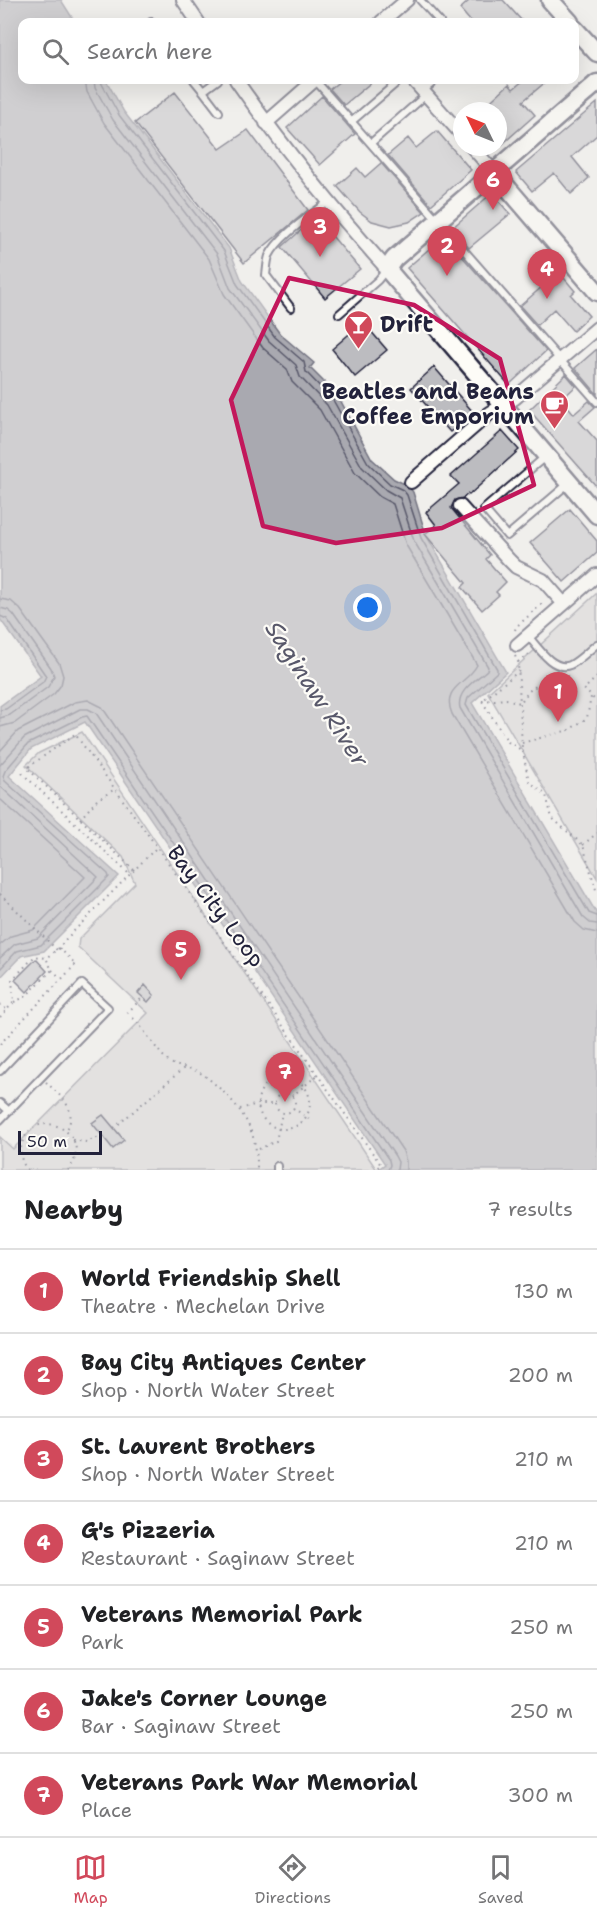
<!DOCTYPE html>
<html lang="en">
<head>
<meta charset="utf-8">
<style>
  :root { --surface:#fff; --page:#f2f2f2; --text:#202124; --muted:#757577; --line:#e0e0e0; --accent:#d1495b }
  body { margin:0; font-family:"Shantell Sans",sans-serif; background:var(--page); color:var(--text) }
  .compass { position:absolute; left:453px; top:102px; width:54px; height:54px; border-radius:50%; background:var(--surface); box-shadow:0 6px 24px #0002; rotate:313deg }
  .scale { position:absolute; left:18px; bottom:15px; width:84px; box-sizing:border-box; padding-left:6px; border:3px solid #22223b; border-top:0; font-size:16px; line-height:21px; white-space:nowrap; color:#22223b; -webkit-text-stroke:4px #fdfcf7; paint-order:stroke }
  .you { position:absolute; left:368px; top:608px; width:21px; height:21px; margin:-15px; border:4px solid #fff; border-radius:50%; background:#1a73e8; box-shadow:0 0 0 9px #1a73e833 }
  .badge { display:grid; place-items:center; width:39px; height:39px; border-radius:50%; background:var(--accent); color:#fff; font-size:20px; font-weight:700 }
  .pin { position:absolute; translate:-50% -50px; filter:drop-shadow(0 2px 3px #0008) }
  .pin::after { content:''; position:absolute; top:32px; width:21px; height:18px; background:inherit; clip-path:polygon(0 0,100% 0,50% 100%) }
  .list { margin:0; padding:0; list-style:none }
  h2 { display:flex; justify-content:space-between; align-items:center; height:78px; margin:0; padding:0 24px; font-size:26px }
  h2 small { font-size:20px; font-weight:400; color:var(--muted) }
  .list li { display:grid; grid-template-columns:39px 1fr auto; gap:18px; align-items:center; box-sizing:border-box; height:84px; padding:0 24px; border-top:2px solid var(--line) }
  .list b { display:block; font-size:22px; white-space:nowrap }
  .list p { margin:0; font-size:20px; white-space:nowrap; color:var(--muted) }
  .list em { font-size:20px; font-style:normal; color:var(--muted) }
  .icon { flex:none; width:33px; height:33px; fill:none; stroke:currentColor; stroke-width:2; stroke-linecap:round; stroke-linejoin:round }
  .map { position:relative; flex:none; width:597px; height:1170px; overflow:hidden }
  .search { position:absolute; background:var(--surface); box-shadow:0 6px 24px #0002; left:18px; right:18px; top:18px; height:66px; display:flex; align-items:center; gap:15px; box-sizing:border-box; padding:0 21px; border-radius:12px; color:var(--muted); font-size:22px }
  .sheet { height:666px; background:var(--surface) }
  nav { display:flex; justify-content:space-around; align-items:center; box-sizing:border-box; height:84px; border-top:2px solid var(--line); background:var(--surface); font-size:16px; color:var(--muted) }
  nav a { display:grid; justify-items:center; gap:3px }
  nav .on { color:var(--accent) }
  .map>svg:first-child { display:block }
  .green { fill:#d2d1d1; stroke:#7a7a86; stroke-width:1.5 }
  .water { fill:#a9a9b0; stroke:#737381; stroke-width:1.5 }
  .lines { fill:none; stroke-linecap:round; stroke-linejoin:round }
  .shore { stroke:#58586a; stroke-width:1.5 }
  .building { fill:#bcbcc0; stroke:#22223b; stroke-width:1.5 }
  .lane-casing { stroke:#22223b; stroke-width:10 }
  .street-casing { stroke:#22223b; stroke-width:16 }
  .secondary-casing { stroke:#22223b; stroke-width:21 }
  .path { stroke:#22223b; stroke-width:2; stroke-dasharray:1.5 4.5; stroke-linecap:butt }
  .lane { stroke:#fdfcf7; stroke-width:6 }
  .street { stroke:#fdfcf7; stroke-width:12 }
  .secondary { stroke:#fdfcf7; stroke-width:16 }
  .marked { fill:none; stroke:#c2185b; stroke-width:4.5; stroke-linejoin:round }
  .labels { text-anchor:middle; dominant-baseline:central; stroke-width:4.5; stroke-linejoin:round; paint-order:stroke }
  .poi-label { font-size:22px; font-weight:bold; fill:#22223b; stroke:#fdfcf7; text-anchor:start }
  .street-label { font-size:22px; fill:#22223b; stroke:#fdfcf7 }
  .water-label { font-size:24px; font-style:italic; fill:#58586a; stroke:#fdfcf7 }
</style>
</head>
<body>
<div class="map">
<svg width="597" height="1170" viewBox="0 0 597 1170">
  <rect width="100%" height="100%" fill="#f0efec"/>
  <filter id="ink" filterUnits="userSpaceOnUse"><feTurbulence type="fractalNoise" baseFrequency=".0167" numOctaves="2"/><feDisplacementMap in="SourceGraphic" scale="12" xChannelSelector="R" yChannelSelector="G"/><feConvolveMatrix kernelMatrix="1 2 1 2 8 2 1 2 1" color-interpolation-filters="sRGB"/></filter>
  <g filter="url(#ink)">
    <path class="green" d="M597,593V878L488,693Z
      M82,732L377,1170H0V1137L13,1149L148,1013L78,947L79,939L135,883L123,857L26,765L39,753Z"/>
    <path class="water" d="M0,0H61L75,22H22V80H106L124,112L229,248L242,281L280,334L314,363L310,368L338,396L372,459L394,479L407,485L413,492L426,535L506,672L472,703L597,914V1170H377L385,1164L85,722L31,749L9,776L119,876L44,951L21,956L0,978V706L41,676L0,619Z"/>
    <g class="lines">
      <path class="shore" d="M85,80L87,92L104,123L209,259L224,294L263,348L287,369L292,382L320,410L355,473L380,497L393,504L406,545L477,665C467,684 441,687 452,714L575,922L584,930L597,933
        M94,80L95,88L113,120L217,254L230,288L269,341L296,365L300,377L327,405L362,467L386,490L400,498L414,541L488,667L487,670C476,680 456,691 460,708L583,917L590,923L597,924
        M101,80L102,84L119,115L224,251L237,284L275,337L304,362L306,372L333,400L368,463L390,484L403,490L407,495L421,538L497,669V672L468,698L466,705L589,913L597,916
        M0,599L11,601L20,609L59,663L63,676L61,685L54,694L15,723L0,727
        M0,608L8,610L13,614L51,668L54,676L48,687L10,715L0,718
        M0,616L7,619L46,676L43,682L6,709L0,710
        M0,751L18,731L75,702L88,700L102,707L403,1151L406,1161V1170
        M0,765L24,738L80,709H88L96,713L395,1156L398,1162L397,1170
        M0,786L98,877L38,938L15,944L0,958
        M0,799L85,877L33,930L11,936L0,945
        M0,969L17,951L41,945L109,877L108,874L5,781L3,776L5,771L28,744L82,717L87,716L389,1160L390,1165L388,1170"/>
    </g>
    <path class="building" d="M470,0H503L523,22H471L460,9Z
      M341,80H374L344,105L330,89Z
      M524,80H548L523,101L535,115L498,148V111H480L509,84L513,89Z
      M175,92L220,149L248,130L308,210L244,263L135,123Z
      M322,96L355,134L320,165L287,128Z
      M597,103V135L572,157L589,178L571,194L554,173L532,191L516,172Z
      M437,131L471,170L431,205L388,155L408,138L416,148Z
      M381,163L424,212L409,222L391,226L372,221L360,212L337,186L357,168L365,177Z
      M492,193L510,214L469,248L452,228Z
      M316,217L360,269L325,298L282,247Z
      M444,236L546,351L509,385L407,268Z
      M559,272L575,291L571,295L589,316L573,331L554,309L537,325L520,306Z
      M363,322L387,350L355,377L332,349Z
      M597,349V394L575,368Z
      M434,367L473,412L450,432L411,388Z
      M566,374L576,386L562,399L574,414L589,401L595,407L579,421L597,441V487L529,410Z
      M502,431L519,450L469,495L468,494L463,498L455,500L451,508L490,555L486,559L506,582L496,592L499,595L482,610L462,587L466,583L425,534L436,525L426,512L459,484L451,476Z
      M570,509L597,541V553L564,582L530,543Z
      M36,959L47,971L27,992L15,980Z
      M145,985L154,995L148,1002L138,993Z
      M103,1115L124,1140L113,1149L92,1123Z"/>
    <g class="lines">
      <defs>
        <path id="lane" d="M420,0L440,22
          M151,22H152
          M194,80L203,91
          M218,80L203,91L219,112
          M315,80L597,402
          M423,91L436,80
          M351,122L400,80
          M371,143L426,95
          M291,308L266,275C267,269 267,262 269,256C279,236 310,216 328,202
          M339,314L378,280L386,270
          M546,456L484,509L507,536L569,483
          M528,636C537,646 553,672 570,665C579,661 589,650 597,644
          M0,1071L82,984L108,1008L0,1120
          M0,1103L9,1111
          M277,1170V1166"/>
        <path id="street" d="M183,0L198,22
          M381,22L407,0
          M236,80C282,146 333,209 387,269
          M413,80L462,135
          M266,123L315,80
          M472,147L494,172
          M411,482L490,413L515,398L597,328
          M460,506L509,560L516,567L543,580L564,604
          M517,645L597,575"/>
        <path id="secondary" d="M550,0L570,22
          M574,28L597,53
          M597,83L394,259L387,269L597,515
          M494,172L597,292"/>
      </defs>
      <use href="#lane" class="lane-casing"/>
      <use href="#street" class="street-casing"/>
      <use href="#secondary" class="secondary-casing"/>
      <path class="path" d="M515,630L516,627L543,603
        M515,656L518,662L522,748L529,781L546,795L552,818L583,845L597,893
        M518,662L531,653
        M519,671L482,701L508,742L523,751
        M597,677L584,689L597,702
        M482,701L506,699L520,703L529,691L547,678L568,676
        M522,743L569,730L587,718L591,697
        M22,773L129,874
        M80,819L97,800L115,789
        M583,845L597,833
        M134,870L27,768L75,734L157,847
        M0,894L57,950
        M52,970L61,978
        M14,1002L25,997L52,970L46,958
        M0,1004L7,1010
        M127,1013L143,997
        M0,1017L14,1002L12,980L35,956L46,958L59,948
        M133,1018C146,1031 155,1049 168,1061C177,1068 185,1066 194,1070C203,1073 210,1080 217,1086C244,1110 258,1133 257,1170
        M0,1044L76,964L59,948L65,940L157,847L381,1165L373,1170
        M272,1075L281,1094
        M258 1103a26 26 0 1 1 52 0a26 26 0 1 1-52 0Z
        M46,1082C61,1097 79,1109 66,1131
        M275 1103a10 10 0 1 1 20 0a10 10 0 1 1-20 0Z
        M292,1096L319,1074
        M293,1108L311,1120
        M240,1109L258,1104H275
        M114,1128L184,1068
        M73,1140L85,1142L103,1136
        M259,1149L276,1141L282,1113
        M28,1170C21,1163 19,1153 22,1144C34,1102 98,1134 68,1170"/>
      <use href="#lane" class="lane"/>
      <use href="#street" class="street"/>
      <use href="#secondary" class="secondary"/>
    </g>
  </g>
  <path d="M0 0H597V1170H0ZM289,278L414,305L500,359L534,485L442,528L336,543L263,526L231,400Z" fill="#f0efec" fill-opacity=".55" fill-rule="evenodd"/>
  <path class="marked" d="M289,278L414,305L500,359L534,485L442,528L336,543L263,526L231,400Z"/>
  <defs>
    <symbol id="bar-pin" viewBox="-11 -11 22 30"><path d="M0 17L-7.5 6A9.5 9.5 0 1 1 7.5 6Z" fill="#d1495b" stroke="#fdfcf7"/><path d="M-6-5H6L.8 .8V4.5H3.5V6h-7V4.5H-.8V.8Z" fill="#fff"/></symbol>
    <symbol id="cafe-pin" viewBox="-11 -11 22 30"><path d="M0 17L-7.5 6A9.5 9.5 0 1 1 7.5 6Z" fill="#d1495b" stroke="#fdfcf7"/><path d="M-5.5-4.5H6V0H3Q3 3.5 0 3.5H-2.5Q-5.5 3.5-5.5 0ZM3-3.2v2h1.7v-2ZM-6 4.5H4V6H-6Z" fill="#fff"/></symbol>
  </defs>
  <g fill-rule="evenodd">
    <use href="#bar-pin" x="342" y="308" width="33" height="45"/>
    <use href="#cafe-pin" x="538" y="388" width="33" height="45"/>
  </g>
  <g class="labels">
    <g class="poi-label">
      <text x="380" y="324">Drift</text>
      <text x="534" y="391" text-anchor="end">Beatles and Beans<tspan x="534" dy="25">Coffee Emporium</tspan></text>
    </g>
    <g class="street-label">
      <text transform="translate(216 906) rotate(53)">Bay City Loop</text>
    </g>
    <g class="water-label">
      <text transform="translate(317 694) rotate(57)">Saginaw River</text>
    </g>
  </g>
</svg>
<svg class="compass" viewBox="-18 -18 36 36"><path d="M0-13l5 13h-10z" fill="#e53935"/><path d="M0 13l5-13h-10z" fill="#757577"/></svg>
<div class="scale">50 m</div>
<div class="you"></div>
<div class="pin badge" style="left:558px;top:722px">1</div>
<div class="pin badge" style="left:447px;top:276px">2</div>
<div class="pin badge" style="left:320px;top:257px">3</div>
<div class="pin badge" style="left:547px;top:299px">4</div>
<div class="pin badge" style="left:181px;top:980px">5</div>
<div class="pin badge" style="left:493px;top:210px">6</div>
<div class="pin badge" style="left:285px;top:1102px">7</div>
<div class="search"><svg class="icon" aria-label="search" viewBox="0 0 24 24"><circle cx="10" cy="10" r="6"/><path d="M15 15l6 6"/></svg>Search here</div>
</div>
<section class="sheet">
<h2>Nearby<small>7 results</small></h2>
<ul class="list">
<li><span class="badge">1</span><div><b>World Friendship Shell</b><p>Theatre · Mechelan Drive</p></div><em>130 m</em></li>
<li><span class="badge">2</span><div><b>Bay City Antiques Center</b><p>Shop · North Water Street</p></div><em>200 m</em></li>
<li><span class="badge">3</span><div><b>St. Laurent Brothers</b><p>Shop · North Water Street</p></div><em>210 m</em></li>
<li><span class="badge">4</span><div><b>G's Pizzeria</b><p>Restaurant · Saginaw Street</p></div><em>210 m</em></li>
<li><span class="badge">5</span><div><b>Veterans Memorial Park</b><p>Park</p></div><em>250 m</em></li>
<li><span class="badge">6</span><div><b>Jake's Corner Lounge</b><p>Bar · Saginaw Street</p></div><em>250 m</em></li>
<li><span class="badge">7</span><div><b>Veterans Park War Memorial</b><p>Place</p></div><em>300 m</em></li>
</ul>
</section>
<nav>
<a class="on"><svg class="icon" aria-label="map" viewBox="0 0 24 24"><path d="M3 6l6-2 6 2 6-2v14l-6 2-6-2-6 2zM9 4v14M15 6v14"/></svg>Map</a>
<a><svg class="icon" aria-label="directions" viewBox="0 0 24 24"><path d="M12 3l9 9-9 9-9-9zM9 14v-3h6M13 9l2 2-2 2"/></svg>Directions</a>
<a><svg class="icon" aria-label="saved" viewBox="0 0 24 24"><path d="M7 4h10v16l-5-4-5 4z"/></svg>Saved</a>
</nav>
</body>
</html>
